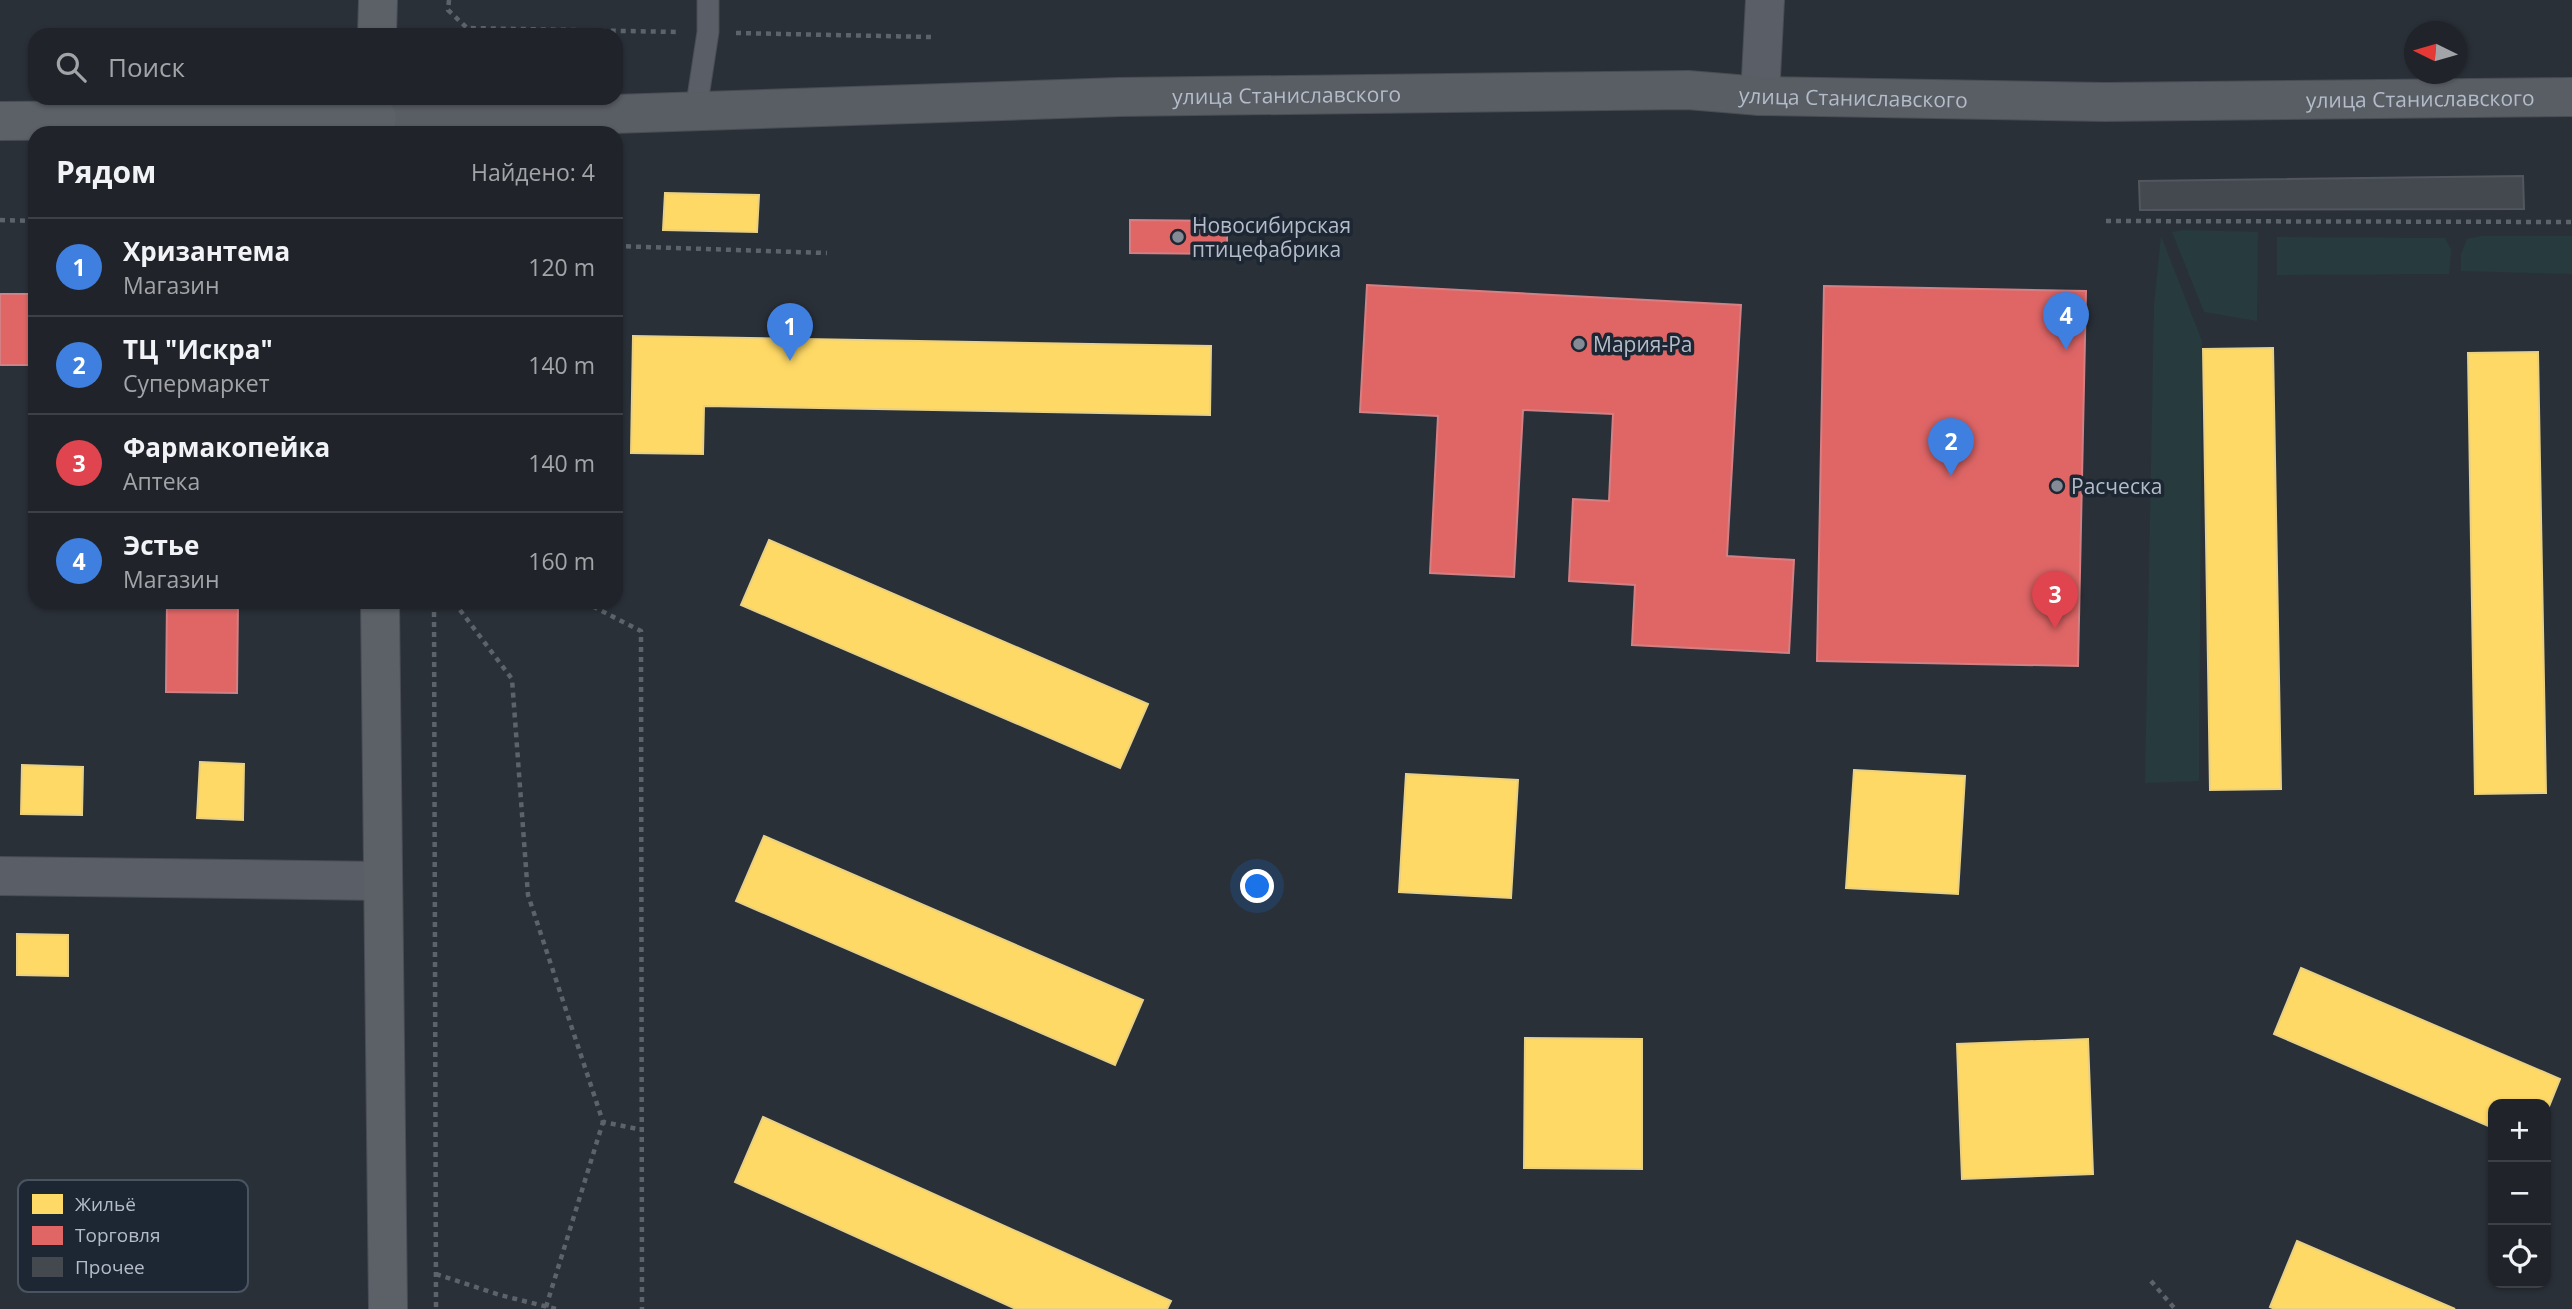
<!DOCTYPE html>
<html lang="ru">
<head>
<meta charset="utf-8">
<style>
  :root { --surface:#20242a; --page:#2d3036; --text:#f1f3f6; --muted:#a2a4a8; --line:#3d4147; --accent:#db2777 }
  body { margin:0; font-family:"Open Sans",sans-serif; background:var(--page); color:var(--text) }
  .controls { position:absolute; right:21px; bottom:21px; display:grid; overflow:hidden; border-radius:14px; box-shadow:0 2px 5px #0004 }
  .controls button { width:63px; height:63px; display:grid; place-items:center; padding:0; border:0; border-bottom:2px solid var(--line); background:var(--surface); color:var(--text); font:35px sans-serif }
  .compass { position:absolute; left:2404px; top:21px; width:63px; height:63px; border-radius:50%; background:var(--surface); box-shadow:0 2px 5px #0004; rotate:275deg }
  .you { position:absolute; left:1258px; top:887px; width:24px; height:24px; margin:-18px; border:5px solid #fff; border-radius:50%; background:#1a73e8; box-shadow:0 0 0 10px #1a73e833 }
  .badge { display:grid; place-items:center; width:46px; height:46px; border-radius:50%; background:var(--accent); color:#fff; font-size:23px; font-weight:700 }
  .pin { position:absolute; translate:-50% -58px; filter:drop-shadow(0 2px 4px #0008) }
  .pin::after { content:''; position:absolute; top:37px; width:24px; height:21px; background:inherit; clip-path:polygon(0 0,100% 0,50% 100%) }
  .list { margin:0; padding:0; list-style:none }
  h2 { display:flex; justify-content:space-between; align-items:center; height:91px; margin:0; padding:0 28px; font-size:30px }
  h2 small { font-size:23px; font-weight:400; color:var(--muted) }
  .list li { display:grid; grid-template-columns:46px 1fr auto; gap:21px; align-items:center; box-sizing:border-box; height:98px; padding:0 28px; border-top:2px solid var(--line) }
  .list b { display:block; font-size:26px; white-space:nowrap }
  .list p { margin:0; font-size:23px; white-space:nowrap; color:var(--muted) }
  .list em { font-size:23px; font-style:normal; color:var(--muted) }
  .icon { flex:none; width:38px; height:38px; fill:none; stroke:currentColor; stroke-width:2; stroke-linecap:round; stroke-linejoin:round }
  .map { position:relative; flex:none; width:2572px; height:1309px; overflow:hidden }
  .search { position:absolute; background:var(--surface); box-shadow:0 2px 5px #0004; left:28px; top:28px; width:595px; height:77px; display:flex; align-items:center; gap:18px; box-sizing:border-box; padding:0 24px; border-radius:21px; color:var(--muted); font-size:26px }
  .panel { position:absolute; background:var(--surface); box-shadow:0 2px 5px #0004; left:28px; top:126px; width:595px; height:483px; border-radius:21px }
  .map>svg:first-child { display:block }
  .green { fill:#273a3e }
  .homes { fill:#ffd966; stroke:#e8d084; stroke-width:2 }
  .shops { fill:#e06666; stroke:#d38084; stroke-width:2 }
  .building { fill:#444950; stroke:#52575f; stroke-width:2 }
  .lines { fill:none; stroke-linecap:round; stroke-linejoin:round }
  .lane-casing { stroke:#484c53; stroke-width:23 }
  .street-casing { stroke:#484c53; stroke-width:40 }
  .secondary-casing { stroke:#484c53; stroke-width:40 }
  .primary-casing { stroke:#484c55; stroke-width:40 }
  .path { stroke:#5d636a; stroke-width:4.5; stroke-dasharray:5 5; stroke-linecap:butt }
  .lane { stroke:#5a5e66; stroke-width:21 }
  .street { stroke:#5a5e66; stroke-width:38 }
  .secondary { stroke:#595d64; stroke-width:38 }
  .primary { stroke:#5c6168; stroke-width:38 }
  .poi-dot { fill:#848b96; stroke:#1d2633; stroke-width:2.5 }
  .labels { text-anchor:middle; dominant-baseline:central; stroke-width:7; stroke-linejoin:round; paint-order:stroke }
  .street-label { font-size:21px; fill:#b4bcc9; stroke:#1d2633 }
  .poi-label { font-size:21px; fill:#b4bcc9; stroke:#1d2633; text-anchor:start }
  .key { fill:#1d2633; stroke:#4a5360; stroke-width:2 }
  .key-label { font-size:19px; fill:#b4bcc9 }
</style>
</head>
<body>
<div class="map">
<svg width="2572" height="1309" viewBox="0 0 2572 1309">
  <rect width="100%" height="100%" fill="#2a3038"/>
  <path class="green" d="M2183,230L2258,232L2257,321L2204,312L2172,232Z
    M2161,236L2202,341L2199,781L2145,783L2154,306Z
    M2481,236H2572V274L2461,271V254L2467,239Z
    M2277,237L2445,238L2451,250L2449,274L2277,275Z"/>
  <path class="homes" d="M665,193L759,195L757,232L663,230Z
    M633,336L1211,346L1210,415L704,406L703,454L631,453Z
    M2273,348L2281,789L2210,790L2203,349Z
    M2538,352L2546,793L2475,794L2468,353Z
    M769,540L1148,704L1120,768L741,605Z
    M200,762L244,764L243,820L197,818Z
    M22,765L83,767L82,815L21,814Z
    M1854,770L1965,776L1958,894L1846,888Z
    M1406,774L1518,780L1511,898L1399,892Z
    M764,836L1143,1000L1115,1065L736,901Z
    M17,934L68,935V976L17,975Z
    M2301,968L2560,1079L2546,1114V1104H2493V1128L2274,1034Z
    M1525,1038L1642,1039V1169L1524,1168Z
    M2088,1039L2093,1174L1962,1179L1957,1044Z
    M763,1117L1171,1301L1167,1309H1016L735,1182Z
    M2297,1241L2455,1309H2275L2270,1307Z"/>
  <path class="shops" d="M1130,220L1227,221V254L1130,253Z
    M1367,285L1741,305L1727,556L1794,560L1789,653L1632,645L1635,585L1569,581L1573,499L1609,501L1613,414L1523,410L1514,577L1430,573L1438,416L1360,412Z
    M1824,286L2086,291L2078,666L1817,661Z
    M0,294H35V365H0Z
    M167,602H238L237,693L166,692Z"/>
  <path class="building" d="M2523,176L2524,209L2140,210L2139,181Z"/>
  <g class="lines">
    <defs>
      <path id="lane" d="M696,110L708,32V0"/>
      <path id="street" d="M1760,96L1765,0
        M0,876L382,881"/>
      <g id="secondary">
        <path id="s1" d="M377,118L464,119L1119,97L1688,90L1760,96L2105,102L2572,97"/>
      </g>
      <path id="primary" d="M377,35L378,0
        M0,121L377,118
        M380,602L388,1309"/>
    </defs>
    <use href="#lane" class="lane-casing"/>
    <use href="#street" class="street-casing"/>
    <use href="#secondary" class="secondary-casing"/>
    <use href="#primary" class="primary-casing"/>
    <path class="path" d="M449,0L448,10L467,28L678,32
      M736,33L931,37
      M0,220L35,221
      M2106,221L2572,222
      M616,246L827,253
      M434,602L436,1309
      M454,602L512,679L528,895L603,1122L643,1130
      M584,602L641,631L642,1309
      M436,1274L500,1295L556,1309
      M2151,1281L2175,1309
      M546,1307L603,1122"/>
    <use href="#lane" class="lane"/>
    <use href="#street" class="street"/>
    <use href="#secondary" class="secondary"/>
    <use href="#primary" class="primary"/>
  </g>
  <g class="poi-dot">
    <circle cx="1178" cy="237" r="7"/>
    <circle cx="1579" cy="344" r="7"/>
    <circle cx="2057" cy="486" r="7"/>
  </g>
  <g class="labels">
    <g class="street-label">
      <text stroke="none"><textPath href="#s1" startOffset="910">улица Станиславского</textPath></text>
      <text stroke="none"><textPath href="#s1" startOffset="1477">улица Станиславского</textPath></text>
      <text stroke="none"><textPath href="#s1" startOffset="2044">улица Станиславского</textPath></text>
    </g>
    <g class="poi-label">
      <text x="1192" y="225">Новосибирская<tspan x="1192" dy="24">птицефабрика</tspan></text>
      <text x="1593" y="344">Мария-Ра</text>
      <text x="2071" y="486">Расческа</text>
    </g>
  </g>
  <rect x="18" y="1180" width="230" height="112" rx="10" class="key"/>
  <rect x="32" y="1194" width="31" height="20" fill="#ffd966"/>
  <rect x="32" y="1226" width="31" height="19" fill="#e06666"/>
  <rect x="32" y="1257" width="31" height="20" fill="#444950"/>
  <g class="key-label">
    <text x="75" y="1211">Жильё</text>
    <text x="75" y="1242">Торговля</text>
    <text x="75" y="1274">Прочее</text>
  </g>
</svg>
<div class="controls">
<button>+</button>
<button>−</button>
<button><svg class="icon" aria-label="locate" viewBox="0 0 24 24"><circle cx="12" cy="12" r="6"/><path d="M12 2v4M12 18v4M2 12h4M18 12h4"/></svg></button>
</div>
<svg class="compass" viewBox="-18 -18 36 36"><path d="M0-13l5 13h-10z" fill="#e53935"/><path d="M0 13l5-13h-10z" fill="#a2a4a8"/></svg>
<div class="you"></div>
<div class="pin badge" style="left:790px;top:361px;background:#3f7fe0">1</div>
<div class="pin badge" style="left:1951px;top:476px;background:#3f7fe0">2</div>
<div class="pin badge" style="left:2055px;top:629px;background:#e0444e">3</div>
<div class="pin badge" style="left:2066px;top:350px;background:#3f7fe0">4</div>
<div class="search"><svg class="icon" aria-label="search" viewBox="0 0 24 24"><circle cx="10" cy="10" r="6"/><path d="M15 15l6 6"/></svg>Поиск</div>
<section class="panel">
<h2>Рядом<small>Найдено: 4</small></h2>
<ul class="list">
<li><span class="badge" style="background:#3f7fe0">1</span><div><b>Хризантема</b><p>Магазин</p></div><em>120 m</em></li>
<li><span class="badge" style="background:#3f7fe0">2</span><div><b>ТЦ &quot;Искра&quot;</b><p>Супермаркет</p></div><em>140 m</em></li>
<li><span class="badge" style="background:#e0444e">3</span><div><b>Фармакопейка</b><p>Аптека</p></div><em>140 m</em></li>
<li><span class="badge" style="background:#3f7fe0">4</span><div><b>Эстье</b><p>Магазин</p></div><em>160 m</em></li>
</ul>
</section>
</div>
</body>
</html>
